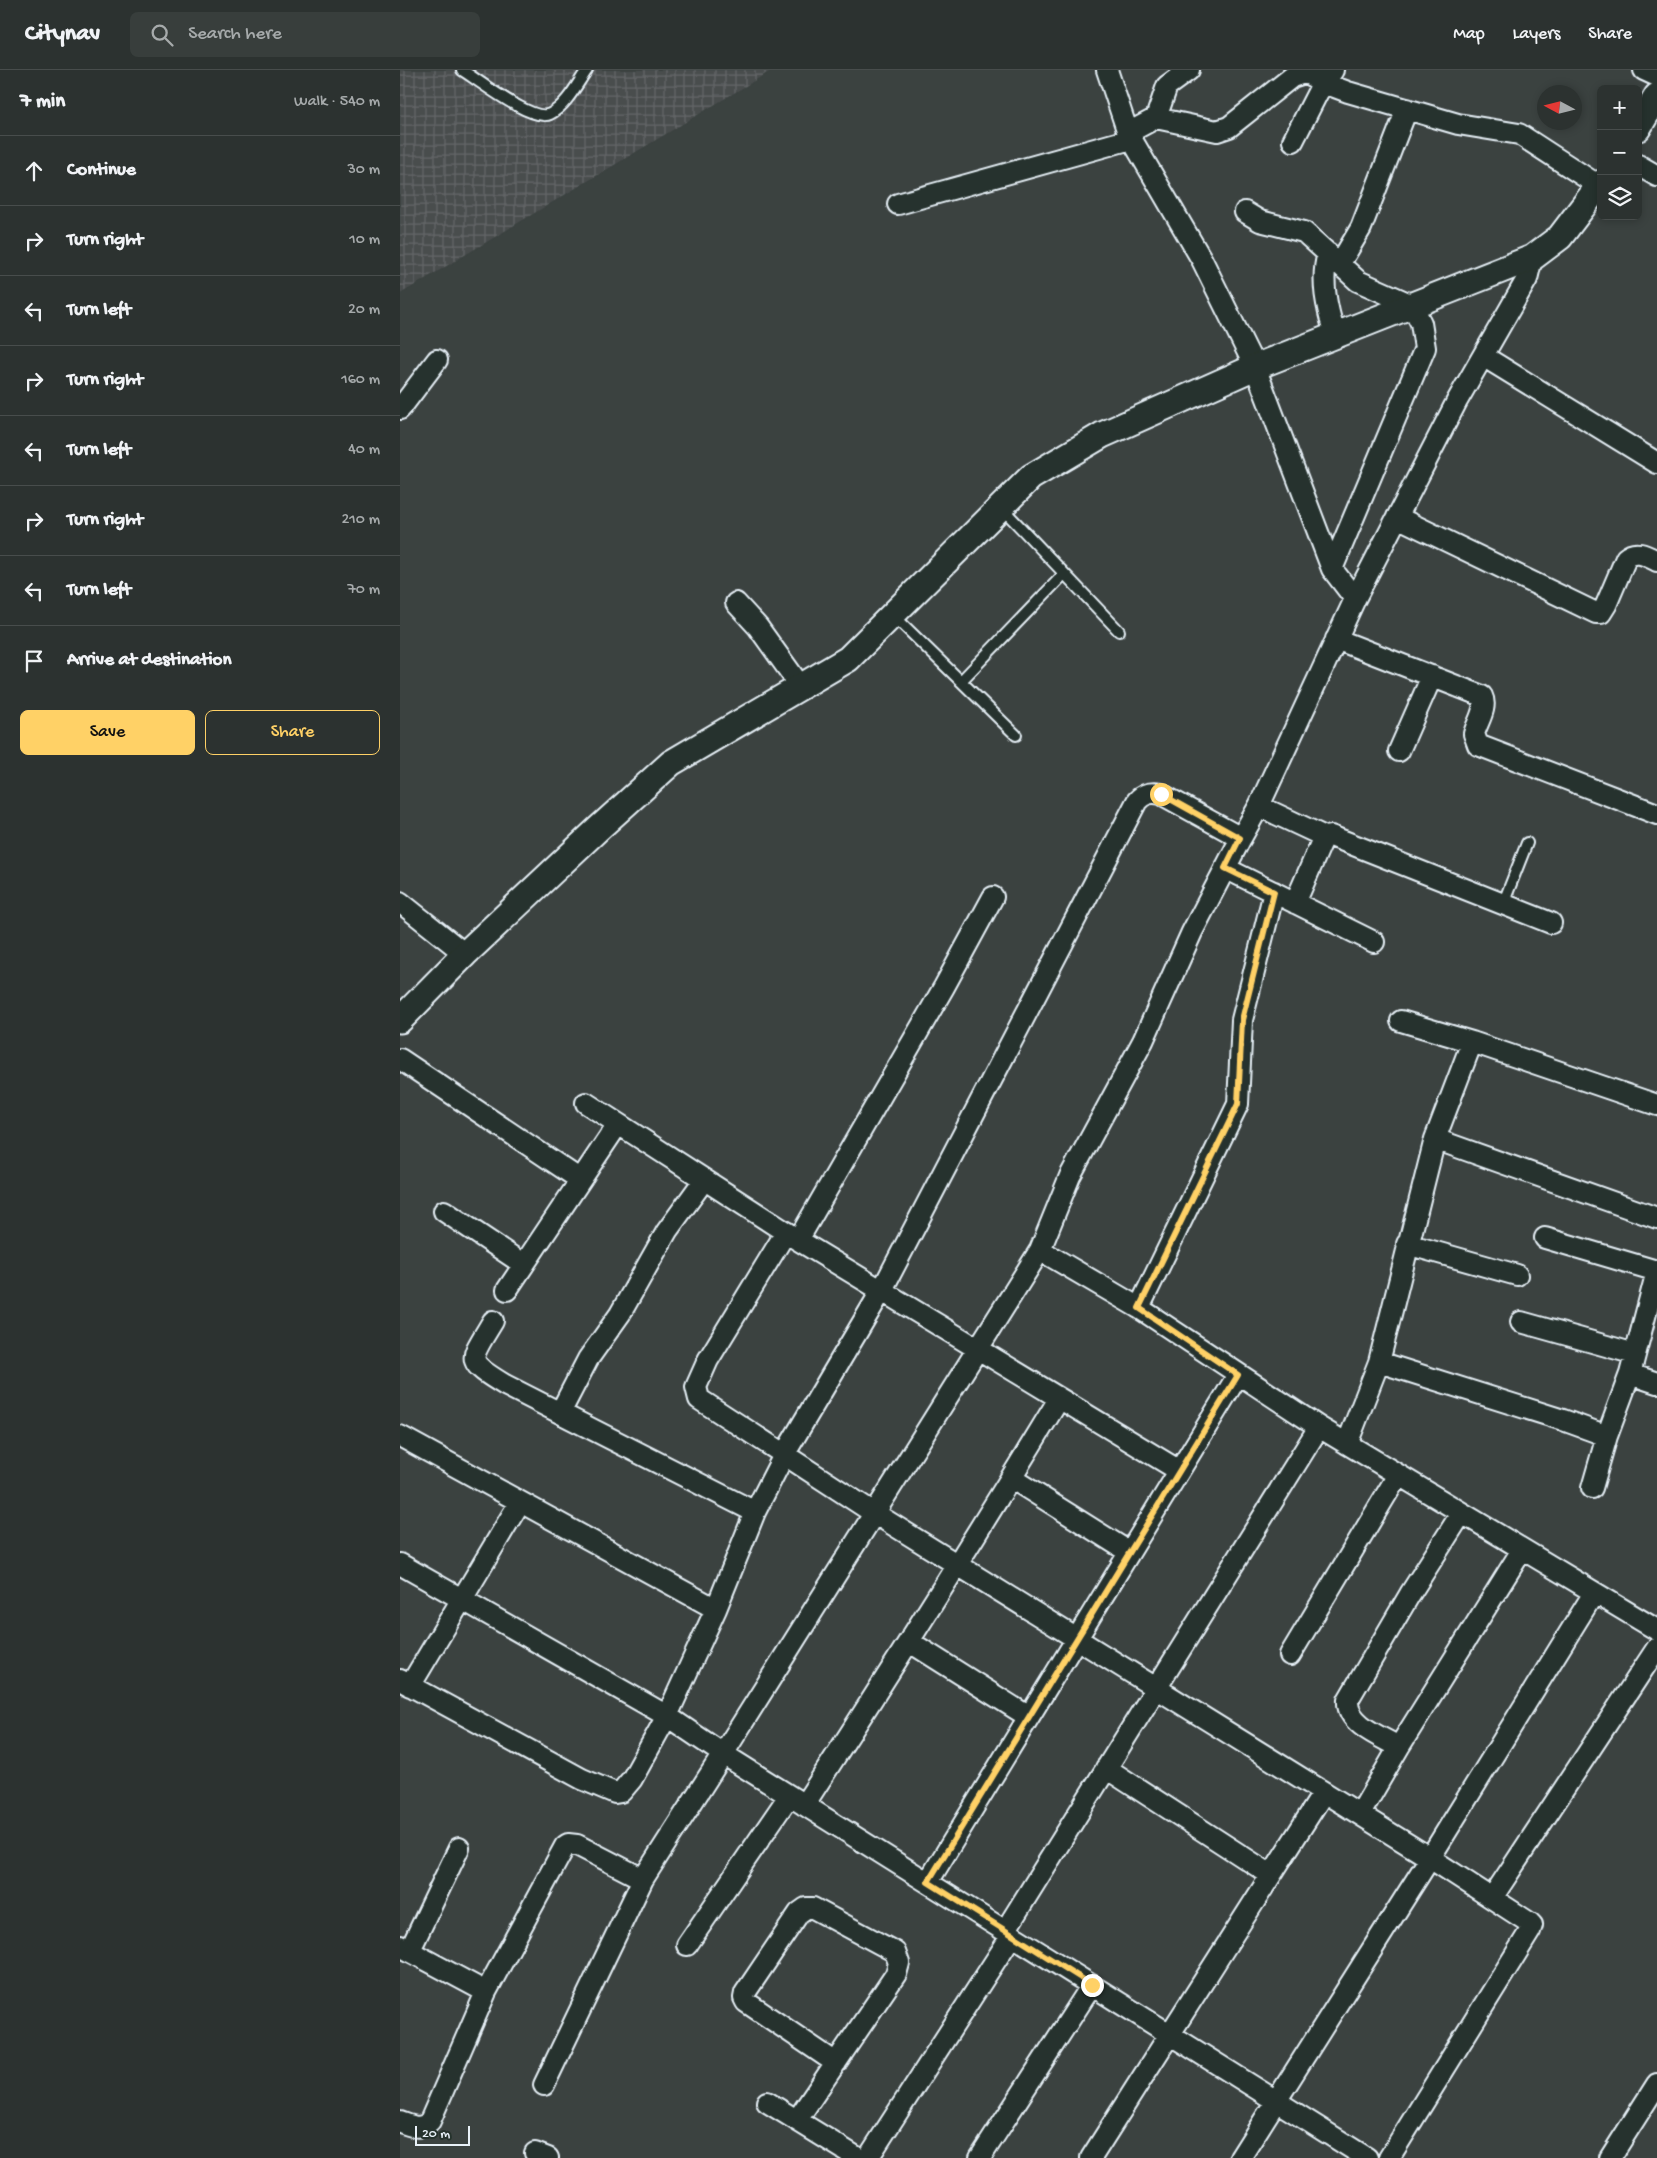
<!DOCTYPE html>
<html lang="en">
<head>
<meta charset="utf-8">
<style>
  :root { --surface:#2c3230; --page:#383e3c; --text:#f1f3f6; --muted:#a6aaab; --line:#484d4c; --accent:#ffd166 }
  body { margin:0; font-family:"Gochi Hand",sans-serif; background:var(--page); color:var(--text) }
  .controls { position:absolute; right:15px; top:15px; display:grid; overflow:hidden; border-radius:8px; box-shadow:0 2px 8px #0003 }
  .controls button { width:45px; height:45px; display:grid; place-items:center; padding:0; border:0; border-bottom:1px solid var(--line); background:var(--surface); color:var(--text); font:25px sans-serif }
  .compass { position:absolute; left:1137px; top:15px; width:45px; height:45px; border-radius:50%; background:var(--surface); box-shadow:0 2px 8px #0003; rotate:277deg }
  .scale { position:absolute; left:15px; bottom:12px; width:55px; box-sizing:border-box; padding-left:5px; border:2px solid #e8f1f8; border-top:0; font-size:14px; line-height:18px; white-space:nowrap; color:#e8f1f8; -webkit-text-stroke:4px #26332d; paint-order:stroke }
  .stop { position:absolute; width:15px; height:15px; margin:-11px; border:4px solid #ffd166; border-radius:50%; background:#fff }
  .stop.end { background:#ffd166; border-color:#fff; box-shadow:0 1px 5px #0008 }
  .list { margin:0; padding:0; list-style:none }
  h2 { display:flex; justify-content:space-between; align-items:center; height:65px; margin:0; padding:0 20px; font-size:21px }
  h2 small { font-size:16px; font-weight:400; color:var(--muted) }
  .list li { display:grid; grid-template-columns:32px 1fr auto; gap:15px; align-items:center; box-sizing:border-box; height:70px; padding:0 20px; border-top:1px solid var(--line) }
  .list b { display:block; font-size:19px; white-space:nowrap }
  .list em { font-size:16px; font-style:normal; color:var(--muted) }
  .actions { display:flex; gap:10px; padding:15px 20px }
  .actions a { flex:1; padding:11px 0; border:1px solid var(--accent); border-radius:8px; text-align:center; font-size:18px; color:var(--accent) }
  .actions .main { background:var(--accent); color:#111 }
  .icon { flex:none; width:28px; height:28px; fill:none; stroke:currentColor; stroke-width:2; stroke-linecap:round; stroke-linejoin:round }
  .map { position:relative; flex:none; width:1257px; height:2088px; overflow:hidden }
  header { display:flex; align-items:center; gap:30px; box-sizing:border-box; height:70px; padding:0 25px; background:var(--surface); border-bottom:1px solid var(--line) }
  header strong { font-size:24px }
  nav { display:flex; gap:28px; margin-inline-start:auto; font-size:18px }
  .search { width:350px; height:45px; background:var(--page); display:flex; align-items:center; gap:12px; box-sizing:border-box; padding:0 18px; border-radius:8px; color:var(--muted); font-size:19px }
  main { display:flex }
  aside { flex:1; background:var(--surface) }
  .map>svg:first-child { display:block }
  .industrial { fill:url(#industrial-grid) }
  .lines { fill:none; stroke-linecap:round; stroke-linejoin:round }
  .service-casing { stroke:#e8f1f8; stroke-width:14 }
  .minor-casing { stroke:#e8f1f8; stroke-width:24 }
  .tertiary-casing { stroke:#e8f1f8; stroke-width:29 }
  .service { stroke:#26332d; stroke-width:10 }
  .minor { stroke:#26332d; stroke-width:20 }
  .tertiary { stroke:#26332d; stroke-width:25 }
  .route { stroke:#ffd166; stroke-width:6 }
</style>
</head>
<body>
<header>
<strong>Citynav</strong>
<div class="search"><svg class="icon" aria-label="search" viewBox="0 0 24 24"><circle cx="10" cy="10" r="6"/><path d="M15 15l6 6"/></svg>Search here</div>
<nav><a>Map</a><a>Layers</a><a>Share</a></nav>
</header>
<main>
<aside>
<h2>7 min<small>Walk · 540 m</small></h2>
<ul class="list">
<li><svg class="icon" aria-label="ahead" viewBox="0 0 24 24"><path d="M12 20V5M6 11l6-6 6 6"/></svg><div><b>Continue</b></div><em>30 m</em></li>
<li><svg class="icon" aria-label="right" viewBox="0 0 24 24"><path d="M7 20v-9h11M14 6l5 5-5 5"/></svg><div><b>Turn right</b></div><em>10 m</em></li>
<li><svg class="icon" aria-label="left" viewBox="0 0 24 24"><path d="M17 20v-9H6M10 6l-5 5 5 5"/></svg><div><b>Turn left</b></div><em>20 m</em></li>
<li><svg class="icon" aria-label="right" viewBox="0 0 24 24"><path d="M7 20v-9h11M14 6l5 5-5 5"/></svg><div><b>Turn right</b></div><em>160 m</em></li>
<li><svg class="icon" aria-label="left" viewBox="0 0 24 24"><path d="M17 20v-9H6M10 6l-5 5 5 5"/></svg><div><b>Turn left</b></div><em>40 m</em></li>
<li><svg class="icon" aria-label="right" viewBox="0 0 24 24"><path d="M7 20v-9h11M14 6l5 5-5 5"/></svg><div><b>Turn right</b></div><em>210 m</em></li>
<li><svg class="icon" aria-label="left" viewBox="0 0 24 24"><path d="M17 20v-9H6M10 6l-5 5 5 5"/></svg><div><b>Turn left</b></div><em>70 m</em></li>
<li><svg class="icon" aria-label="arrive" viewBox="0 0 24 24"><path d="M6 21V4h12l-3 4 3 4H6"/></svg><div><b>Arrive at destination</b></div></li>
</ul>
<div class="actions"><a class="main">Save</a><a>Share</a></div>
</aside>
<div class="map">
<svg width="1257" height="2088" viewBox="0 0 1257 2088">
  <defs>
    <pattern id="industrial-grid" width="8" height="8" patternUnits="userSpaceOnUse" patternTransform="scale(1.25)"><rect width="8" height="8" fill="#4a4d4e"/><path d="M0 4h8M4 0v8" fill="none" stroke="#646768"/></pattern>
  </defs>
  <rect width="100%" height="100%" fill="#3b4240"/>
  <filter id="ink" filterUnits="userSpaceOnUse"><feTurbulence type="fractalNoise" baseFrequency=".02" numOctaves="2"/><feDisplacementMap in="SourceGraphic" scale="10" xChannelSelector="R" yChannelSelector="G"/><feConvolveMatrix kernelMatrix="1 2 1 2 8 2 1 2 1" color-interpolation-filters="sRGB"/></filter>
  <g filter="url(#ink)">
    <path class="industrial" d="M0,0H372L0,224Z"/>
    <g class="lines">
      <defs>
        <path id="service" d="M62,0C78,10 133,53 150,44C166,36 177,14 187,0
          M601,437L719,561
          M493,545L616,665
          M561,611L664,504
          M1103,834L1127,773"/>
        <path id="minor" d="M707,0L728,63L802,190L855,297L932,499L955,529
          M1244,0L1257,6
          M756,48L817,61L829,57L892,7L901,4H908L924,13L948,22L1058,54L1119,64L1199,116
          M728,63L756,48L767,16L789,0
          M893,71L918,22L933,0
          M1238,95L1257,106
          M498,134L731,69
          M845,142L860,151L904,162L958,211L1012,235L1021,253L1025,278L932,499
          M928,183C920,211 927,238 935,265
          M939,195L961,158L1007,39
          M1083,286L1257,393
          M0,339L37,290
          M997,447L1196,543H1201L1206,535L1226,488C1236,479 1247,486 1257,491
          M336,533L358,557L401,617
          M936,569L1082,626C1088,638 1077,652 1074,664L1078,675L1257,744
          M999,681L1032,606
          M859,736L925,767
          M825,798L974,872
          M0,832L65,884
          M895,833L922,771L925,767L931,766L1151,853
          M1001,951L1072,972L1257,1035
          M0,989L179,1109
          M186,1033L398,1170L778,1400
          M1035,1069L1257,1148
          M44,1141L123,1194
          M386,1162L308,1290L296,1317L299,1329L474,1443L1030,1788L1130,1853L1132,1855L1130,1861L989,2088
          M1145,1168L1257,1201
          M398,1170L544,917L593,827
          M1007,1174L1117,1205
          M640,1180L739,1238L919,1357L1257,1560
          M107,1220L218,1054
          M739,1238L838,1034L842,950L874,822
          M93,1251C69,1291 64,1290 105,1315L355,1442
          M1121,1252L1235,1284
          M979,1292L1163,1350L1207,1366
          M1230,1304L1257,1313
          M160,1343L188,1289L220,1244L267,1161L304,1110
          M0,1366L316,1539
          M947,1374L979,1292L1035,1069L1072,972
          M611,1408L729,1482
          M1192,1418L1207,1366L1230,1304L1257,1201
          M0,1494L267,1646L323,1684L967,2088
          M510,1572L629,1647
          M890,1585L998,1405
          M0,1610L182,1709L215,1723L221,1722L232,1709L267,1646L316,1539L355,1442L384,1385L482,1220L737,731C744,723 751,722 761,724L841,768
          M10,1616L120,1432
          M999,1677C981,1667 946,1654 948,1630L1010,1524L1061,1444
          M706,1698L871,1805
          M404,1735C491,1601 576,1466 659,1329
          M960,1744L999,1677L1122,1480
          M528,1812L838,1305
          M1092,1828L1257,1578
          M605,1861L919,1357
          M287,1875L389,1726
          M0,1876L86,1922
          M10,1880L59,1778
          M144,2015L243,1809L323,1684L640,1180L670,1106L743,971L792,862L841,768L859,736L955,529L1057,331L1127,209L1132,188
          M367,2032L458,2088
          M397,2050L496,1904L499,1893L495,1882L413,1838H406L399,1843L345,1923L344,1928L346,1932L436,1993
          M0,2052C12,2056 21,2061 30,2051L86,1922L165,1776L168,1774L177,1775L243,1809
          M135,2083L148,2088
          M468,2088L612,1865
          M580,2088L692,1915
          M691,2088L924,1722
          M840,2088L1030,1788L1194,1523
          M1210,2088L1257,2014"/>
        <path id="tertiary" d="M1238,58L1257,26
          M0,950L65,884L198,759L271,693L448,589L631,407L702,365L855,297L1132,188L1160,167L1201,113"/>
      </defs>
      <use href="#service" class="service-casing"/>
      <use href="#minor" class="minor-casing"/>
      <use href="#tertiary" class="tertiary-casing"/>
      <use href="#service" class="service"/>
      <use href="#minor" class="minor"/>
      <use href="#tertiary" class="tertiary"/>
    </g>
  </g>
  <g class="lines" filter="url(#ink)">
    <path class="route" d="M692,1915L528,1812L838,1305L739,1238L838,1034L842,950L874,822L825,798L840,768L761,724"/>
  </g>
</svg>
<div class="controls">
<button>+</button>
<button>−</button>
<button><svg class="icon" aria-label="layers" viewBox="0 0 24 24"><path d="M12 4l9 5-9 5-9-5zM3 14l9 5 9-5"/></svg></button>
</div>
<svg class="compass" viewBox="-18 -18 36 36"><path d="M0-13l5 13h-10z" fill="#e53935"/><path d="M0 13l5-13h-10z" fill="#a6aaab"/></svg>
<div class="scale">20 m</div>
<div class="stop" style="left:761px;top:724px"></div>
<div class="stop end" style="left:692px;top:1915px"></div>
</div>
</main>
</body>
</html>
